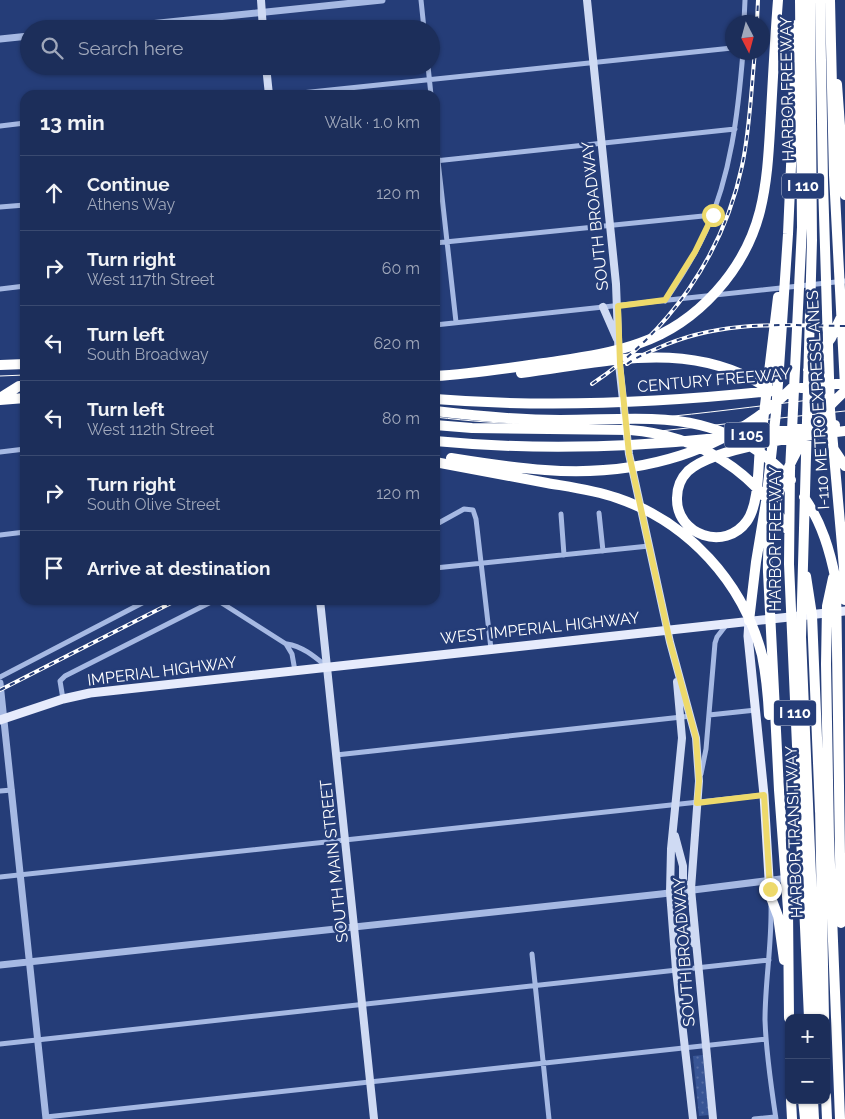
<!DOCTYPE html>
<html lang="en">
<head>
<meta charset="utf-8">
<style>
  :root { --surface:#1c2e5a; --page:#253660; --text:#f1f3f6; --muted:#a0a8bb; --line:#3a4a70 }
  body { margin:0; font-family:Raleway,sans-serif; background:var(--page); color:var(--text) }
  .controls { position:absolute; right:15px; bottom:15px; display:grid; overflow:hidden; border-radius:10px; box-shadow:0 1px 4px #0004 }
  .controls button { width:45px; height:45px; display:grid; place-items:center; padding:0; border:0; border-bottom:1px solid var(--line); background:var(--surface); color:var(--text); font:25px sans-serif }
  .compass { position:absolute; left:725px; top:15px; width:45px; height:45px; border-radius:50%; background:var(--surface); box-shadow:0 1px 4px #0004; rotate:174deg }
  .stop { position:absolute; width:15px; height:15px; margin:-11px; border:4px solid #edd96b; border-radius:50%; background:#fff }
  .stop.end { background:#edd96b; border-color:#fff; box-shadow:0 1px 5px #0008 }
  .list { margin:0; padding:0; list-style:none }
  h2 { display:flex; justify-content:space-between; align-items:center; height:65px; margin:0; padding:0 20px; font-size:21px }
  h2 small { font-size:16px; font-weight:400; color:var(--muted) }
  .list li { display:grid; grid-template-columns:32px 1fr auto; gap:15px; align-items:center; box-sizing:border-box; height:75px; padding:0 20px; border-top:1px solid var(--line) }
  .list b { display:block; font-size:19px; white-space:nowrap }
  .list p { margin:0; font-size:16px; white-space:nowrap; color:var(--muted) }
  .list em { font-size:16px; font-style:normal; color:var(--muted) }
  .icon { flex:none; width:28px; height:28px; fill:none; stroke:currentColor; stroke-width:2; stroke-linecap:round; stroke-linejoin:round }
  .map { position:relative; flex:none; width:845px; height:1119px; overflow:hidden }
  .search { position:absolute; background:var(--surface); box-shadow:0 1px 4px #0004; left:20px; top:20px; width:420px; height:55px; display:flex; align-items:center; gap:12px; box-sizing:border-box; padding:0 18px; border-radius:28px; color:var(--muted); font-size:19px }
  .panel { position:absolute; background:var(--surface); box-shadow:0 1px 4px #0004; left:20px; top:90px; width:420px; height:515px; border-radius:15px }
  .map>svg:first-child { display:block }
  .grass { fill:url(#grass-dots) }
  .lines { fill:none; stroke-linecap:round; stroke-linejoin:round }
  .minor { stroke:#a6b9e3; stroke-width:5 }
  .tertiary { stroke:#a6b9e3; stroke-width:7 }
  .secondary { stroke:#cfdaf3; stroke-width:8 }
  .primary { stroke:#e6ebfc; stroke-width:9 }
  .motorway { stroke:#fff; stroke-width:10 }
  .tram { stroke:#fff; stroke-width:1 }
  .rail-casing { stroke:#fff; stroke-width:4 }
  .rail { stroke:#253d78; stroke-width:2; stroke-dasharray:5.5; stroke-linecap:butt }
  .route { stroke:#edd96b; stroke-width:6 }
  .labels { text-anchor:middle; dominant-baseline:central; stroke-width:5; stroke-linejoin:round; paint-order:stroke }
  .shield { fill:#253d78; stroke:#bec5d6; stroke-width:1 }
  .shield-label { font-size:15px; font-weight:bold; fill:#fff }
  .street-label { font-size:16px; fill:#fff; stroke:#253d78 }
</style>
</head>
<body>
<div class="map">
<svg width="845" height="1119" viewBox="0 0 845 1119">
  <defs>
    <pattern id="grass-dots" width="8" height="8" patternUnits="userSpaceOnUse" patternTransform="scale(1.25)"><rect width="8" height="8" fill="#385595"/><path d="M2 2h.1M6 6h.1" fill="none" stroke="#566ea5" stroke-width="1.8" stroke-linecap="round"/></pattern>
  </defs>
  <rect width="100%" height="100%" fill="#253d78"/>
  <path class="grass" d="M703,1055L709,1115L699,1116L693,1056Z"/>
  <g class="lines">
    <path class="minor" d="M421,0L424,29
      M744,22L745,0
      M428,66L431,95
      M282,95L732,48
      M0,126L25,123
      M435,134L456,322
      M435,161L735,129
      M0,207L25,205
      M435,243L713,215
      M0,289L25,286
      M665,301C680,279 695,255 706,231C731,174 738,114 743,52
      M435,325L845,281
      M0,452L25,449
      M599,513L603,551
      M561,514L564,555
      M435,525L464,509L473,510L476,519L491,649
      M0,535L25,532
      M435,568L649,546
      M217,600L286,644L292,654L295,671
      M287,644C302,646 315,657 326,666
      M0,677L148,600
      M63,699L60,681L65,676L215,600
      M709,715L756,710
      M336,755L691,716
      M701,774L706,749L715,643L717,637L727,624
      M0,791L12,790
      M0,877L764,795
      M771,905C772,944 765,982 765,1020C766,1053 771,1086 776,1119
      M532,954L549,1119
      M0,1044L769,960
      M46,1117L766,1039
      M754,1119L775,1117"/>
    <path class="tertiary" d="M101,29L382,0
      M0,39L29,36
      M0,683L46,1119
      M0,965L661,894L805,876"/>
    <path class="secondary" d="M261,0L263,29
      M587,0L616,284L619,364L629,454L670,642L696,738L699,781L691,889L713,1119
      M266,66L269,95
      M603,307L617,339
      M320,600L374,1119
      M677,682L682,738L671,849L670,892L676,970L693,1119
      M675,836L683,866V883L691,889
      M670,892L679,896L681,915L693,943"/>
    <path class="primary" d="M749,621L748,636L764,795L770,895
      M0,720L63,699L90,693L845,611"/>
    <path class="motorway" d="M800,0L802,227L790,471L789,564L809,1018
      M810,0L812,240L801,637L817,1018
      M820,0L823,182L830,410L844,568L845,600
      M830,0L834,175L845,386
      M837,84L845,195
      M778,297C772,347 766,397 760,447C758,468 759,504 747,521C725,552 676,535 677,498C677,488 681,478 688,471C714,447 809,435 845,431
      M0,365L25,364
      M808,370L831,338L845,309
      M521,373C609,362 692,337 772,391
      M435,376C472,374 508,368 544,363C576,358 610,354 640,343C698,323 745,270 760,211C768,179 769,146 771,113C773,76 775,38 778,0
      M801,388L845,383
      M0,398L19,386H25
      M435,399C547,408 660,403 772,391
      M0,400L25,398
      M435,411C477,416 518,420 560,420C652,420 721,405 791,480
      M435,425L472,428L630,430C697,435 755,471 788,530
      M733,436L835,425
      M435,441C529,450 624,448 718,438
      M833,448L845,466
      M451,458C482,463 514,468 545,470C639,477 728,453 795,385
      M435,462C472,469 509,476 547,483C570,487 594,490 617,498C688,522 743,582 762,655C766,675 768,695 769,715
      M804,497C822,523 830,551 836,581L841,923
      M806,576L812,615L820,812
      M833,578L827,606L826,664L829,839L840,1119
      M749,621L756,562L766,502L776,413L788,234L793,121L794,41L796,25
      M820,807L824,1018
      M770,895L778,916L784,960
      M789,1018L788,909L779,790L768,572C766,502 793,438 845,391
      M826,1096L827,1119
      M791,1100L792,1119
      M803,1100L805,1119
      M813,1100L814,1119"/>
    <path class="tram" d="M0,376L25,375
      M435,417C469,421 503,424 538,424C640,424 743,407 845,396
      M545,430L624,432L660,431L845,411"/>
    <defs>
      <path id="rail" d="M757,22L758,0
        M627,364C637,357 647,353 658,348C720,320 780,325 845,326
        M592,384C668,333 723,256 742,166C750,129 751,90 755,52
        M0,690L177,600"/>
    </defs>
    <use href="#rail" class="rail-casing"/>
    <use href="#rail" class="rail"/>
  </g>
  <g class="lines">
    <path class="route" d="M713,215L695,252L665,300L618,306L620,364L629,454L670,642L696,738L699,781L697,803L764,795L770,889"/>
  </g>
  <g class="labels">
    <g class="shield">
      <rect x="782" y="173.5" width="42" height="25" rx="4"/>
      <rect x="724.5" y="422.5" width="45" height="25" rx="4"/>
      <rect x="774" y="700.5" width="42" height="25" rx="4"/>
    </g>
    <g class="shield-label">
      <text x="803" y="186">I 110</text>
      <text x="747" y="435">I 105</text>
      <text x="795" y="713">I 110</text>
    </g>
    <g class="street-label">
      <text transform="translate(787 89) rotate(-91)">HARBOR FREEWAY</text>
      <text transform="translate(595 216) rotate(-96)">SOUTH BROADWAY</text>
      <text transform="translate(714 380) rotate(-5)">CENTURY FREEWAY</text>
      <text transform="translate(818 400) rotate(-93)">I-110 METRO EXPRESSLANES</text>
      <text transform="translate(775 539) rotate(-90)">HARBOR FREEWAY</text>
      <text transform="translate(540 628) rotate(-6)">WEST IMPERIAL HIGHWAY</text>
      <text transform="translate(162 671) rotate(-7)">IMPERIAL HIGHWAY</text>
      <text transform="translate(794 832) rotate(-92)">HARBOR TRANSITWAY</text>
      <text transform="translate(334 861) rotate(-96)">SOUTH MAIN STREET</text>
      <text transform="translate(684 952) rotate(-94)">SOUTH BROADWAY</text>
    </g>
  </g>
</svg>
<div class="controls">
<button>+</button>
<button>−</button>
</div>
<svg class="compass" viewBox="-18 -18 36 36"><path d="M0-13l5 13h-10z" fill="#e53935"/><path d="M0 13l5-13h-10z" fill="#a0a8bb"/></svg>
<div class="stop" style="left:713px;top:215px"></div>
<div class="stop end" style="left:770px;top:889px"></div>
<div class="search"><svg class="icon" aria-label="search" viewBox="0 0 24 24"><circle cx="10" cy="10" r="6"/><path d="M15 15l6 6"/></svg>Search here</div>
<section class="panel">
<h2>13 min<small>Walk · 1.0 km</small></h2>
<ul class="list">
<li><svg class="icon" aria-label="ahead" viewBox="0 0 24 24"><path d="M12 20V5M6 11l6-6 6 6"/></svg><div><b>Continue</b><p>Athens Way</p></div><em>120 m</em></li>
<li><svg class="icon" aria-label="right" viewBox="0 0 24 24"><path d="M7 20v-9h11M14 6l5 5-5 5"/></svg><div><b>Turn right</b><p>West 117th Street</p></div><em>60 m</em></li>
<li><svg class="icon" aria-label="left" viewBox="0 0 24 24"><path d="M17 20v-9H6M10 6l-5 5 5 5"/></svg><div><b>Turn left</b><p>South Broadway</p></div><em>620 m</em></li>
<li><svg class="icon" aria-label="left" viewBox="0 0 24 24"><path d="M17 20v-9H6M10 6l-5 5 5 5"/></svg><div><b>Turn left</b><p>West 112th Street</p></div><em>80 m</em></li>
<li><svg class="icon" aria-label="right" viewBox="0 0 24 24"><path d="M7 20v-9h11M14 6l5 5-5 5"/></svg><div><b>Turn right</b><p>South Olive Street</p></div><em>120 m</em></li>
<li><svg class="icon" aria-label="arrive" viewBox="0 0 24 24"><path d="M6 21V4h12l-3 4 3 4H6"/></svg><div><b>Arrive at destination</b></div></li>
</ul>
</section>
</div>
</body>
</html>
